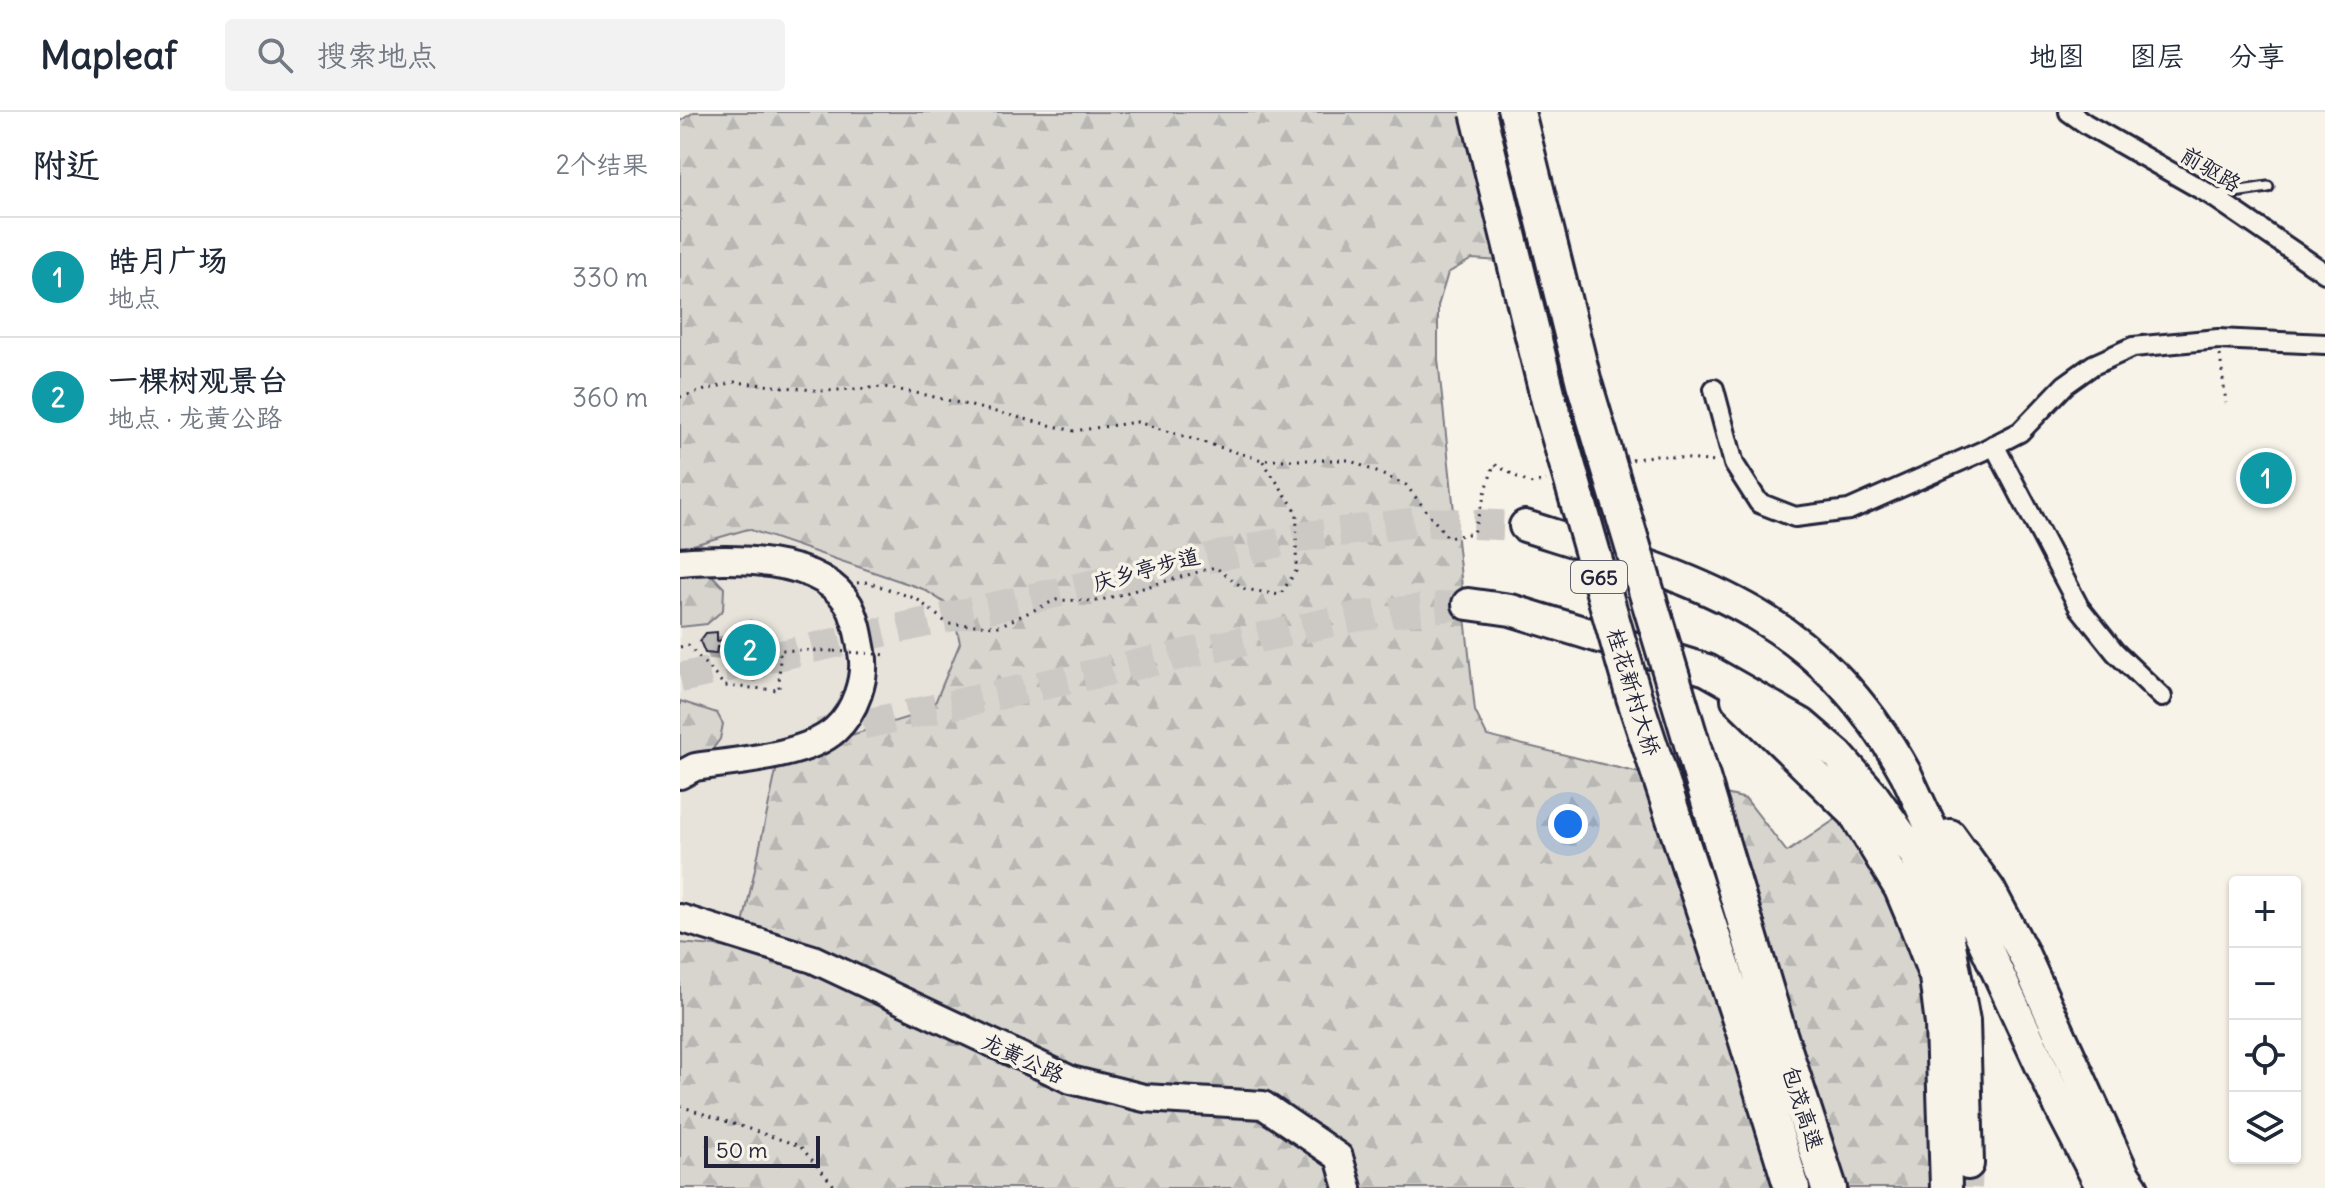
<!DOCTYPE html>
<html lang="zh">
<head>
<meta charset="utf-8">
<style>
  :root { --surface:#fff; --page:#f2f2f3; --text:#1f2937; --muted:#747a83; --line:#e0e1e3; --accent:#111827 }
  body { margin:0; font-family:Delius,"LXGW WenKai TC",sans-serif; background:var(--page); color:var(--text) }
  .controls { position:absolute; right:24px; bottom:24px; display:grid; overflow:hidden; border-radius:8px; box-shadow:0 2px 6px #0004 }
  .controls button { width:72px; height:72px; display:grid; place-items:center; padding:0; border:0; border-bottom:2px solid var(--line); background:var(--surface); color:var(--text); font:40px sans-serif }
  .scale { position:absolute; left:24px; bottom:20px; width:116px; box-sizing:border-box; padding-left:8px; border:4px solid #22223b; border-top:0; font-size:22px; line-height:28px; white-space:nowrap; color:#22223b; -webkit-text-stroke:6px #f7f3e8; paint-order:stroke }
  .you { position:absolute; left:888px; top:712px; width:28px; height:28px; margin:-20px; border:6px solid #fff; border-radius:50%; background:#1a73e8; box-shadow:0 0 0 12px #1a73e833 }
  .badge { display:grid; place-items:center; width:52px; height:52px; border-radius:50%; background:var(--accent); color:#fff; font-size:26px; font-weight:700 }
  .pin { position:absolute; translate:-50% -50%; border:4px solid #fff; box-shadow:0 2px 8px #0006 }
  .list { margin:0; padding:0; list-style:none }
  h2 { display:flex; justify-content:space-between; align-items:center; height:104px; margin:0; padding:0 32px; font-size:34px }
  h2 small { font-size:26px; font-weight:400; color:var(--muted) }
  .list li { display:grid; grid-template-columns:52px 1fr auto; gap:24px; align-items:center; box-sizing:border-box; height:120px; padding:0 32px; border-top:2px solid var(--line) }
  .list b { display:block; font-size:30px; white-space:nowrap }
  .list p { margin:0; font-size:26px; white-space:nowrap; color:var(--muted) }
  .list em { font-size:26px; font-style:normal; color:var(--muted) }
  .icon { flex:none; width:44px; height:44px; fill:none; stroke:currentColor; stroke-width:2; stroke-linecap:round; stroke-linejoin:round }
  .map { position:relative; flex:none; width:1645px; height:1076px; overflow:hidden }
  header { display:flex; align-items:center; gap:48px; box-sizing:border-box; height:112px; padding:0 40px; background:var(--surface); border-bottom:2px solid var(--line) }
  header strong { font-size:38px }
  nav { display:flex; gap:44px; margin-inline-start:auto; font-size:28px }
  .search { width:560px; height:72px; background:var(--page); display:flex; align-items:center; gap:20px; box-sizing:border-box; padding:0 28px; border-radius:8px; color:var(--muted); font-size:30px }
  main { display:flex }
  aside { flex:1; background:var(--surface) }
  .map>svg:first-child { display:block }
  .built { fill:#e7e3db }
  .forest { fill:url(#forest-firs); stroke:#7d7c85; stroke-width:2 }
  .building { fill:#c2bfbd; stroke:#22223b; stroke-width:2; filter:url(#shadow) }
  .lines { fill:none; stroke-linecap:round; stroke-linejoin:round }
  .primary-tunnel { stroke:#ccc9c5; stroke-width:30; stroke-dasharray:30 15; stroke-linecap:butt }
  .lane-casing { stroke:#22223b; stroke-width:15 }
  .street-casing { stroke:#22223b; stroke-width:24 }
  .secondary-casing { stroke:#22223b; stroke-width:32 }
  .primary-casing { stroke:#22223b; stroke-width:36 }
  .highway-casing { stroke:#22223b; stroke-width:40 }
  .path { stroke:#22223b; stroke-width:3; stroke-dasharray:2 6; stroke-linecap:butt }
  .lane { stroke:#f7f3e8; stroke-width:9 }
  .street { stroke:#f7f3e8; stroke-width:18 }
  .secondary { stroke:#f7f3e8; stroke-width:26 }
  .primary { stroke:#f7f3e8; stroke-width:30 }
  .highway { stroke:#f7f3e8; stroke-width:34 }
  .highway-bridge-casing { stroke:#22223b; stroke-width:40; stroke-linecap:butt }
  .path-bridge { stroke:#22223b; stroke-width:3; stroke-dasharray:2 6; stroke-linecap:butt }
  .highway-bridge { stroke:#f7f3e8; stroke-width:34 }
  .labels { text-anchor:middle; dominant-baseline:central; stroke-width:7; stroke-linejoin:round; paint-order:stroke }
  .shield { fill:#f7f3e8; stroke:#62616f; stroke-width:2 }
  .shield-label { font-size:20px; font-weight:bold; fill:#22223b }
  .street-label { font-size:22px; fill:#22223b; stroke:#f7f3e8 }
</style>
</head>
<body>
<header>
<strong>Mapleaf</strong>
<div class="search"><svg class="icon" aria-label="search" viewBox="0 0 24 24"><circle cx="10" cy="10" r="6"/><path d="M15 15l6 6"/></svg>搜索地点</div>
<nav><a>地图</a><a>图层</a><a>分享</a></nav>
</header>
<main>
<aside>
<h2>附近<small>2个结果</small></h2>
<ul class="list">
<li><span class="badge" style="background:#0f9aa8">1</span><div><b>皓月广场</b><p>地点</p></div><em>330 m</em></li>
<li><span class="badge" style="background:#0f9aa8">2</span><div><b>一棵树观景台</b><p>地点 · 龙黄公路</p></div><em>360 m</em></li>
</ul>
</aside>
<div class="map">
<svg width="1645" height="1076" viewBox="0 0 1645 1076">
  <defs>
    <pattern id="forest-firs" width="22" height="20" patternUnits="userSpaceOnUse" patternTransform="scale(2)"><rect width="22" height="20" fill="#d8d5cf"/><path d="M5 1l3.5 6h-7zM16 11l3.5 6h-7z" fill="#b9b7b3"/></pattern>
    <filter id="shadow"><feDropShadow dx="5" dy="5" stdDeviation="0" flood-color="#0004"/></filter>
  </defs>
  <rect width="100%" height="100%" fill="#f7f3e8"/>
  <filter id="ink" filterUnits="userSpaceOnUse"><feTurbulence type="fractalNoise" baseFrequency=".0125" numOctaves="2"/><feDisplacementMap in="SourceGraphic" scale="16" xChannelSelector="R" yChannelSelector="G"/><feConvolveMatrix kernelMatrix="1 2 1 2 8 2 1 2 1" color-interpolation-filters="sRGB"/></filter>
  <g filter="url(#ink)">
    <path class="built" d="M68,417L243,477L268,493L274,503L280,531L255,591L248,599L114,641L96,659L58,836L0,831V648L8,651L37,601L0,589V515L27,512L43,498L44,476L14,444L13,433Z"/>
    <path class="forest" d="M14,0H787L819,149L792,147L768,161L758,194V247L795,599L807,624L1066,687L1107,740L1162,703L1225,811L1256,924L1252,1076H0V831L58,836L96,659L102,650L114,641L248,599L255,591L280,531L274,503L268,493L243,477L68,417L13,433L14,444L44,476L43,498L27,512L0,515V9Z
      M0,589L37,601L43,612L40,627L18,657L0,648Z"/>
    <path class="building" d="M70,509L83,519L90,532L88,547L80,559L69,564L59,556L51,547L50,536L37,535L36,542L25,541L20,529L26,521L37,520V529L49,527Z"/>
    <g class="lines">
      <path class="primary-tunnel" d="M0,566L627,424L739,410L845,414
        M139,622L679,504L788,492
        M1287,1076L1288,1052"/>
      <defs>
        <path id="lane" d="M1534,83L1588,75"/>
        <path id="street" d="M1389,0L1406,12L1531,83L1645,161
          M1034,277L1054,352L1079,391L1115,405L1169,398L1303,339L1340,320L1385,273L1413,253L1453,235L1538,227L1645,232
          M1314,333L1399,495L1435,540L1482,585"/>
        <path id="secondary" d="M0,450C50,446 140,443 169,493C177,508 179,524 182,540C187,566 175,600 155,618C125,645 54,649 15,655L0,663
          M0,806L133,847L391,968L464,986L583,993L659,1045L668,1076"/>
        <path id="primary" d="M845,414C1013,467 1134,496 1226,662L1382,999L1422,1076
          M788,492L831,498L1027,558L1122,612L1158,643L1192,682L1236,744L1268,822L1284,909L1288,1052
          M1057,587L1174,701L1220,777L1236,815L1255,865L1261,912L1266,1076
          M1270,723L1309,777L1343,841L1443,1061L1453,1076"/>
        <path id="highway" d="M1097,916L1149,1076
          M1065,923L1112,1076"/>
      </defs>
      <use href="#lane" class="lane-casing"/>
      <use href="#street" class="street-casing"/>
      <use href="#secondary" class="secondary-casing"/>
      <use href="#primary" class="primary-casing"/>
      <use href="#highway" class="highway-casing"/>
      <path class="path" d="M1540,243L1546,291
        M0,285L54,270L144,279L204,275L246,283L394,319L457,310L582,348H669L726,373L768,426L793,421L814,352L850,372L866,368
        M952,348L976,343L1035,350
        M177,471L187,470L237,487L268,512L319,514L376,488L418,489L535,455L565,477L600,483L616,459L617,400L582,348
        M0,535L8,533L45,574L99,578L100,538L154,539
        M0,994L120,1034L156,1076"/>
      <use href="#lane" class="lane"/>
      <use href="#street" class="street"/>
      <use href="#secondary" class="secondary"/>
      <use href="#primary" class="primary"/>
      <use href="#highway" class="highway"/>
      <defs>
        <path id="highway-bridge" d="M798,0L869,289L954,585L1065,923
          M837,0L904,271L1097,916"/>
      </defs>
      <use href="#highway-bridge" class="highway-bridge-casing"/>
      <path class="path-bridge" d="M154,539L208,543"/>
      <use href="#highway-bridge" class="highway-bridge"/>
    </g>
  </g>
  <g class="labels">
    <rect class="shield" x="891" y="449" width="56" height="32" rx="6"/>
    <g class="shield-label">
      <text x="919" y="465">G65</text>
    </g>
    <g class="street-label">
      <text transform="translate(1531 57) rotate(31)">前驱路</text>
      <text transform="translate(466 457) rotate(-15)">庆乡亭步道</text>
      <text transform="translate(954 580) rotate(73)">桂花新村大桥</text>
      <text transform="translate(343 946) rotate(25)">龙黄公路</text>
      <text transform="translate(1123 996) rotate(72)">包茂高速</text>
    </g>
  </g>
</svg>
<div class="controls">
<button>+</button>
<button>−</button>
<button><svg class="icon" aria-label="locate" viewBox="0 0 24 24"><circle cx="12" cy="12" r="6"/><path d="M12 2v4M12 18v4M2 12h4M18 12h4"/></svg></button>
<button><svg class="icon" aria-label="layers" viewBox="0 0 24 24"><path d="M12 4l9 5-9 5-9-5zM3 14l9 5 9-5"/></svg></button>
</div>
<div class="scale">50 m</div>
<div class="you"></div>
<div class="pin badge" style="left:1586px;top:366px;background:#0f9aa8">1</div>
<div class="pin badge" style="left:70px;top:538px;background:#0f9aa8">2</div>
</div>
</main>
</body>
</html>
